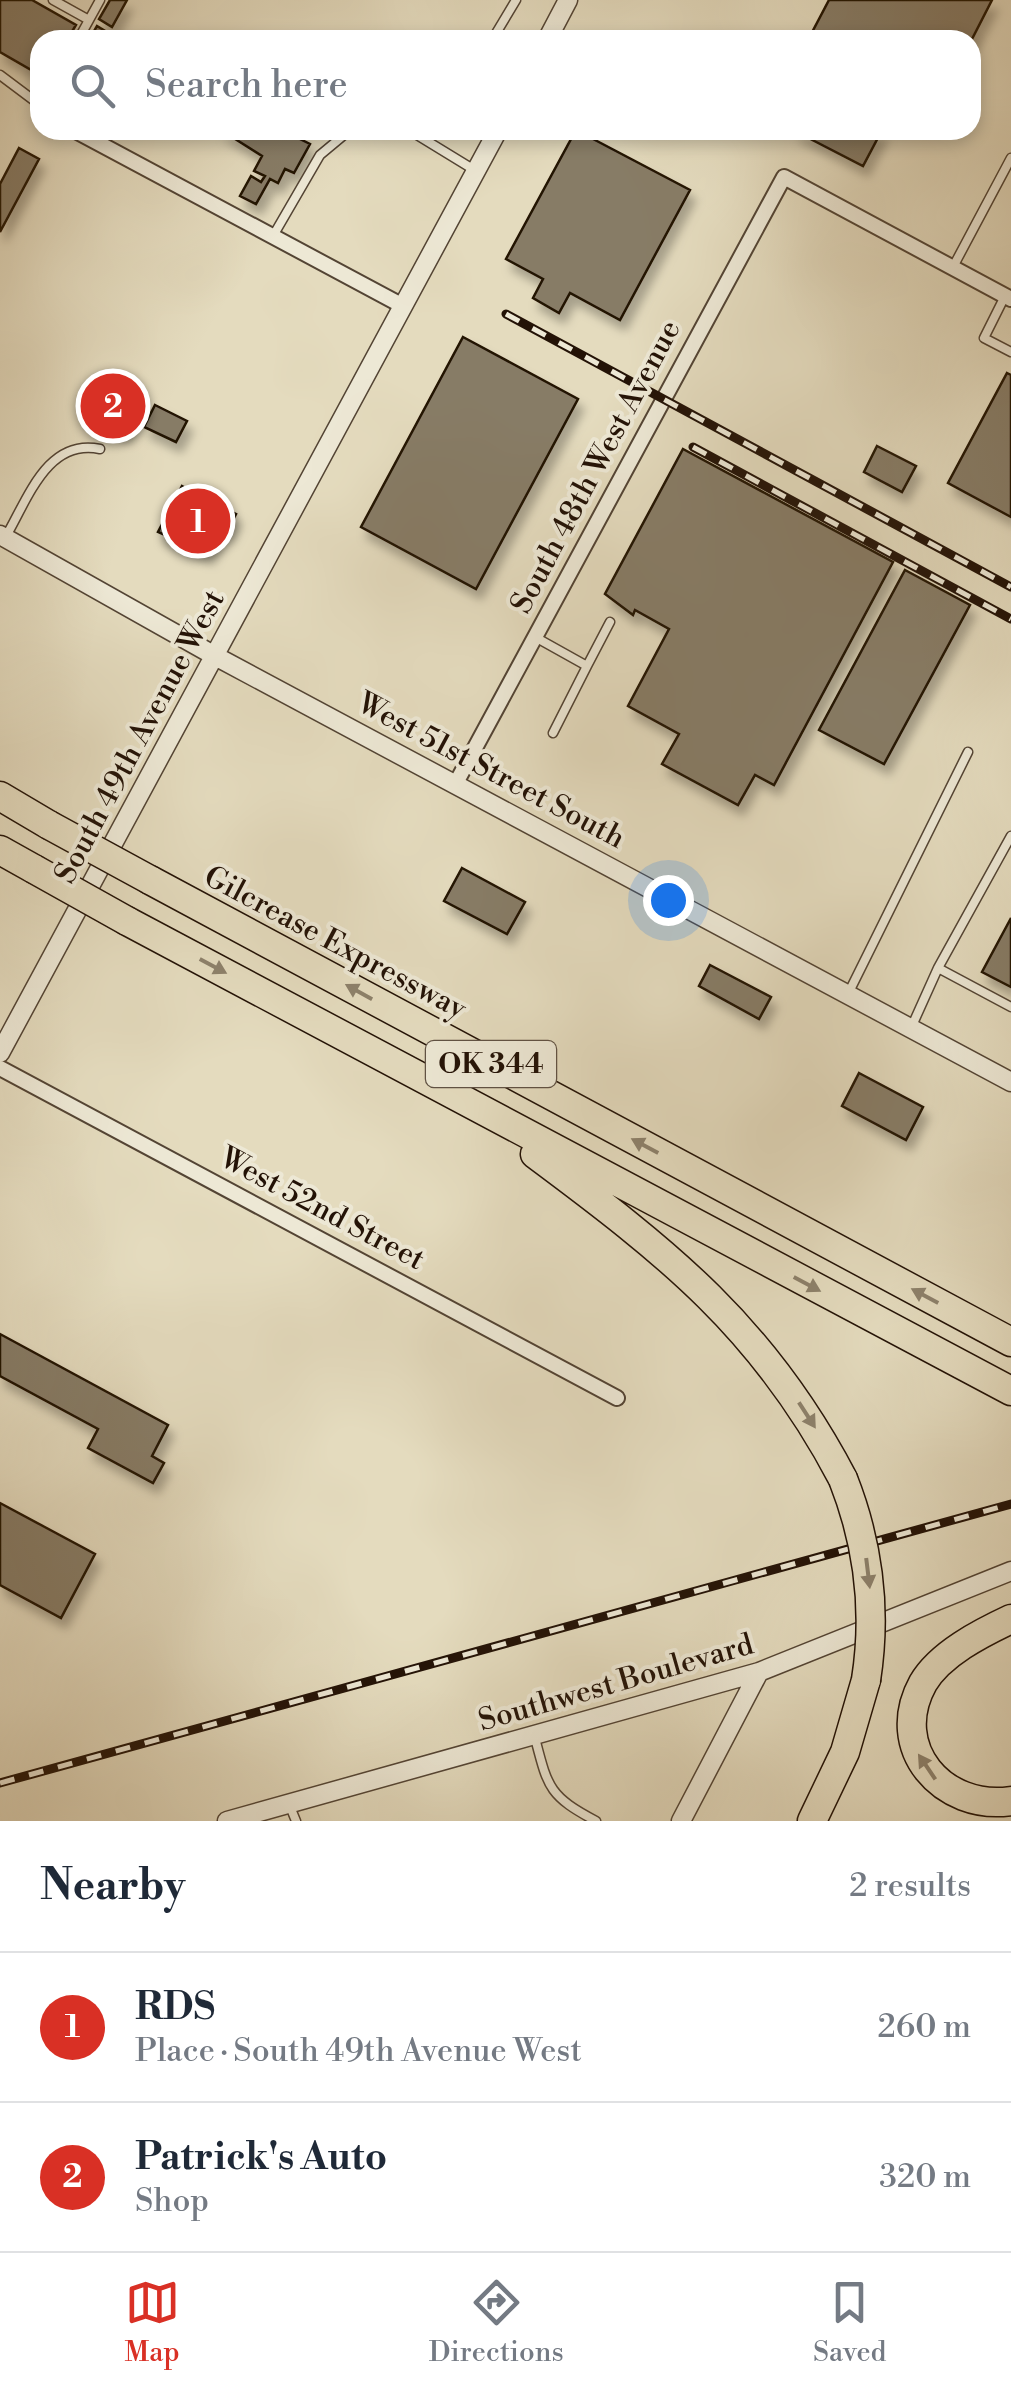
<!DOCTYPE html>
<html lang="en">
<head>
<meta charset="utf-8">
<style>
  :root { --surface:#fff; --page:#f2f2f3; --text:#1f2937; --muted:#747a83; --line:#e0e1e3; --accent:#d93025 }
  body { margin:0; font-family:"Libre Bodoni",serif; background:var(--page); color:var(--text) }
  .you { position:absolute; left:668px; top:900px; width:35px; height:35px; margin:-25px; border:8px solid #fff; border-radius:50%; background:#1a73e8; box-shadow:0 0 0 15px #1a73e833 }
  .badge { display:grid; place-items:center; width:65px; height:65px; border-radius:50%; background:var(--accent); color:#fff; font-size:32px; font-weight:700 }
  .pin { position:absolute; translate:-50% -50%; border:5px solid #fff; box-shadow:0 2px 10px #0006 }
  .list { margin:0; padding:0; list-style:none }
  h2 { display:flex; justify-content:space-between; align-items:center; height:130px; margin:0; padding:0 40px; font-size:42px }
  h2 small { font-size:32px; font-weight:400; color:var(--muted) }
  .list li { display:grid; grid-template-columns:65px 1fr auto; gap:30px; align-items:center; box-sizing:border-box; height:150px; padding:0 40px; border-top:2px solid var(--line) }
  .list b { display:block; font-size:38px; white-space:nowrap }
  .list p { margin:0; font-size:32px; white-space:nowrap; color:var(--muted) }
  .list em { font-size:32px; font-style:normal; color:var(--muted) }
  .icon { flex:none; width:55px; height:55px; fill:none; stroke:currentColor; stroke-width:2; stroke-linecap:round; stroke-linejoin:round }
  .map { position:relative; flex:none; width:1011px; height:1821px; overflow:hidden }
  .search { position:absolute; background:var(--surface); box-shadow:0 5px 15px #0003; left:30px; right:30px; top:30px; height:110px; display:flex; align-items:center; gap:25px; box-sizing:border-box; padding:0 35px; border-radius:30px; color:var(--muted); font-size:38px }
  .sheet { height:430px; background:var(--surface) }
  nav { display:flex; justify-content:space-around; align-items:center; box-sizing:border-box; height:140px; border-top:2px solid var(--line); background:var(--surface); font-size:28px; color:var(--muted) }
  nav a { display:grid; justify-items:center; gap:5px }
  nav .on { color:var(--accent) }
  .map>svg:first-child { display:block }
  .building { fill:#877b66; stroke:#231206; stroke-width:2.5; filter:url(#shadow) }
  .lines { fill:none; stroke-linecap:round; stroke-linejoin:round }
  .service-casing { stroke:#534434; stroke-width:11 }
  .minor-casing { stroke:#534434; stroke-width:18 }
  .tertiary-casing { stroke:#534434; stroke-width:21 }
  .motorway-casing { stroke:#231206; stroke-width:31 }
  .service { stroke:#ede8d5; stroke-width:8 }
  .minor { stroke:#ede8d5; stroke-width:14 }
  .tertiary { stroke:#ede8d5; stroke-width:18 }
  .motorway { stroke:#e4dbbe; stroke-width:28 }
  .rail-casing { stroke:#231206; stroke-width:9 }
  .rail { stroke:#ede8d5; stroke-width:5; stroke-dasharray:15; stroke-linecap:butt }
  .motorway-bridge-casing { stroke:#231206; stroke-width:31; stroke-linecap:butt }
  .motorway-bridge { stroke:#e4dbbe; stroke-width:28 }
  .oneway { fill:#8d816b }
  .labels { text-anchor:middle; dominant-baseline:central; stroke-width:8; stroke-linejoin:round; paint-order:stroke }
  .shield { fill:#ede8d5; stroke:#605244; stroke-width:2.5 }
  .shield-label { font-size:28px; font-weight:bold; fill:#231206 }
  .street-label { font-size:30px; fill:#231206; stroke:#ede8d5 }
</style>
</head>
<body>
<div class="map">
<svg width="1011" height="1821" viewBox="0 0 1011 1821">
  <defs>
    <filter id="shadow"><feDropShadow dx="5.5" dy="10" stdDeviation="5" flood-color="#0004"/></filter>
  </defs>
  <rect width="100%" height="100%" fill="#e4dbbe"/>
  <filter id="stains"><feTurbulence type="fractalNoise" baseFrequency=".002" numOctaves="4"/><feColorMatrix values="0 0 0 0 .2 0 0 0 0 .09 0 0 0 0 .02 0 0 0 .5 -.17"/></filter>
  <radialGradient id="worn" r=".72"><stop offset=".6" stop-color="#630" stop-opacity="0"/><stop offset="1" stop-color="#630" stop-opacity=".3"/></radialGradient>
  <path class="building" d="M0,0H32L76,25L67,40H40V75L0,52Z
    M110,0H127L112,27L99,19Z
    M829,0H992L971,41L953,40L937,32L933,40H808Z
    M97,26L115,37L113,40H89Z
    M221,130H298L294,136L310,144L294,173L285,169L278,183L270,179L256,204L240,196L251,176L261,182L265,176L254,171L262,156Z
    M576,130L690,190L620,320L570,293L559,313L533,298L543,279L506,259Z
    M793,130H882L863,166Z
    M19,148L39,159L0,232V184Z
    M463,337L578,399L476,589L361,527Z
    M1007,373L1011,375V517L948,483Z
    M103,379L142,401L124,433L85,411Z
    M155,405L187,421L176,442L144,427Z
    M877,446L916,466L902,492L864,472Z
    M683,449L893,562L774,785L755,775L738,805L662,764L679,734L628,706L669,629L635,610L633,615L605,594Z
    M182,486L236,514L227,532L221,529L207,554L158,532Z
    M905,570L970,605L884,764L819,730Z
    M462,868L525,902L507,934L444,901Z
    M1011,918V987L982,972Z
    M710,965L771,997L759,1019L699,986Z
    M859,1073L923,1107L906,1140L842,1106Z
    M0,1334L168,1425L152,1456L164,1463L153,1483L88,1448L98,1429L0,1376Z
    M0,1503L95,1554L61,1618L0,1585Z"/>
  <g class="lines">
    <defs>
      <path id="service" d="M53,0L89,20
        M78,40L100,0
        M492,40L516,0
        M0,75L40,105
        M409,130L476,171
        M273,236L320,155L350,130
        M953,267L1011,158
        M1005,296L984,338L1011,352
        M5,538C28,499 47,438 100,449
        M535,637L587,666L553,733
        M587,666L610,622
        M938,968L1011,1007
        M848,994L968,752
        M911,1028L938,968L1011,836
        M535,1738C548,1788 549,1796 596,1821
        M289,1804L296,1821"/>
      <path id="minor" d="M74,130L403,306
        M456,783L784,177L1011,299
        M0,1068L617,1398"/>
      <path id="tertiary" d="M547,40L568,0
        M0,535L215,656L1011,1082
        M0,1053L498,130
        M227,1821L759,1672L1011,1571
        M681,1821L759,1672"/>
      <path id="motorway" d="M0,796L49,825
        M0,850L34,869
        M150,880L1011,1342
        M127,921L1011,1391
        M535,1154C668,1253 764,1328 843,1479
        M1011,1619C981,1633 940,1654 923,1683C887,1748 943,1811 1011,1801
        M812,1821L845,1752L866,1680"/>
    </defs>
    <use href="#service" class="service-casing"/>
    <use href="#minor" class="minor-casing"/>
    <use href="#tertiary" class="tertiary-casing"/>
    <use href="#motorway" class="motorway-casing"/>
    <use href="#service" class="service"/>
    <use href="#minor" class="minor"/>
    <use href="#tertiary" class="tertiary"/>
    <use href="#motorway" class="motorway"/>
    <defs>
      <path id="rail" d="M506,314L1011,587
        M693,447L1011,619
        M0,1783L1011,1504"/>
    </defs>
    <use href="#rail" class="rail-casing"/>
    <use href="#rail" class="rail"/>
    <defs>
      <path id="motorway-bridge" d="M49,825L150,880
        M34,869L127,921
        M843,1479C869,1545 877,1610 866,1680"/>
    </defs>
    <use href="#motorway-bridge" class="motorway-bridge-casing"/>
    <use href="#motorway-bridge" class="motorway-bridge"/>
  </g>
  <defs><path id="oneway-solid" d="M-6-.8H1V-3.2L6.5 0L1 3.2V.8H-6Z" transform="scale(2.5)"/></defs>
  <g class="oneway">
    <use href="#oneway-solid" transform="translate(213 966) rotate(28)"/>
    <use href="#oneway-solid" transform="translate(359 992) rotate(-151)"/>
    <use href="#oneway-solid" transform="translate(645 1146) rotate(-152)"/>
    <use href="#oneway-solid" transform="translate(807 1284) rotate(28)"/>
    <use href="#oneway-solid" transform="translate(925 1296) rotate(-152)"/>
    <use href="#oneway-solid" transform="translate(807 1415) rotate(57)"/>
    <use href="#oneway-solid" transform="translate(868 1573) rotate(83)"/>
    <use href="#oneway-solid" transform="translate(927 1767) rotate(-124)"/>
  </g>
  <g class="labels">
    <rect class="shield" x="426" y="1041" width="130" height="46" rx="8"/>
    <g class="shield-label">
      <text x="491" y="1064">OK 344</text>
    </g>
    <g class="street-label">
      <text transform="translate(596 467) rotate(-62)">South 48th West Avenue</text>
      <text transform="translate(140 737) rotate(-62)">South 49th Avenue West</text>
      <text transform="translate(491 771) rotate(28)">West 51st Street South</text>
      <text transform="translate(335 943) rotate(28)">Gilcrease Expressway</text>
      <text transform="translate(322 1209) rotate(28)">West 52nd Street</text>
      <text transform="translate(616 1683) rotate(-16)">Southwest Boulevard</text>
    </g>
  </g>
  <rect width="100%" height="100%" filter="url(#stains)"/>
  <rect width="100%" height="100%" fill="url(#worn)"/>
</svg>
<div class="you"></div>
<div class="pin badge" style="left:198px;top:521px">1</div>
<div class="pin badge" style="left:113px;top:406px">2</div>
<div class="search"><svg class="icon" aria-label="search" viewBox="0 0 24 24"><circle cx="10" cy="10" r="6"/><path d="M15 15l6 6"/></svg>Search here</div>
</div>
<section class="sheet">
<h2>Nearby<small>2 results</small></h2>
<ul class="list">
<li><span class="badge">1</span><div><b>RDS</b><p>Place · South 49th Avenue West</p></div><em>260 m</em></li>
<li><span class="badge">2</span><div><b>Patrick's Auto</b><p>Shop</p></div><em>320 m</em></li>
</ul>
</section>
<nav>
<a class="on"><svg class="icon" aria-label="map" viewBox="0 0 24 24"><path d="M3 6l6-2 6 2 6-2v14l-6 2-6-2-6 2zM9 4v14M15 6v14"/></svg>Map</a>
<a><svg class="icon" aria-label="directions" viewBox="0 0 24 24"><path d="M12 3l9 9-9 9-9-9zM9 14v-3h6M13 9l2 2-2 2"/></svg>Directions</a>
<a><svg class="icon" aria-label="saved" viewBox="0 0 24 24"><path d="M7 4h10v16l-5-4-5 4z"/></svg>Saved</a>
</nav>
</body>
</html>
